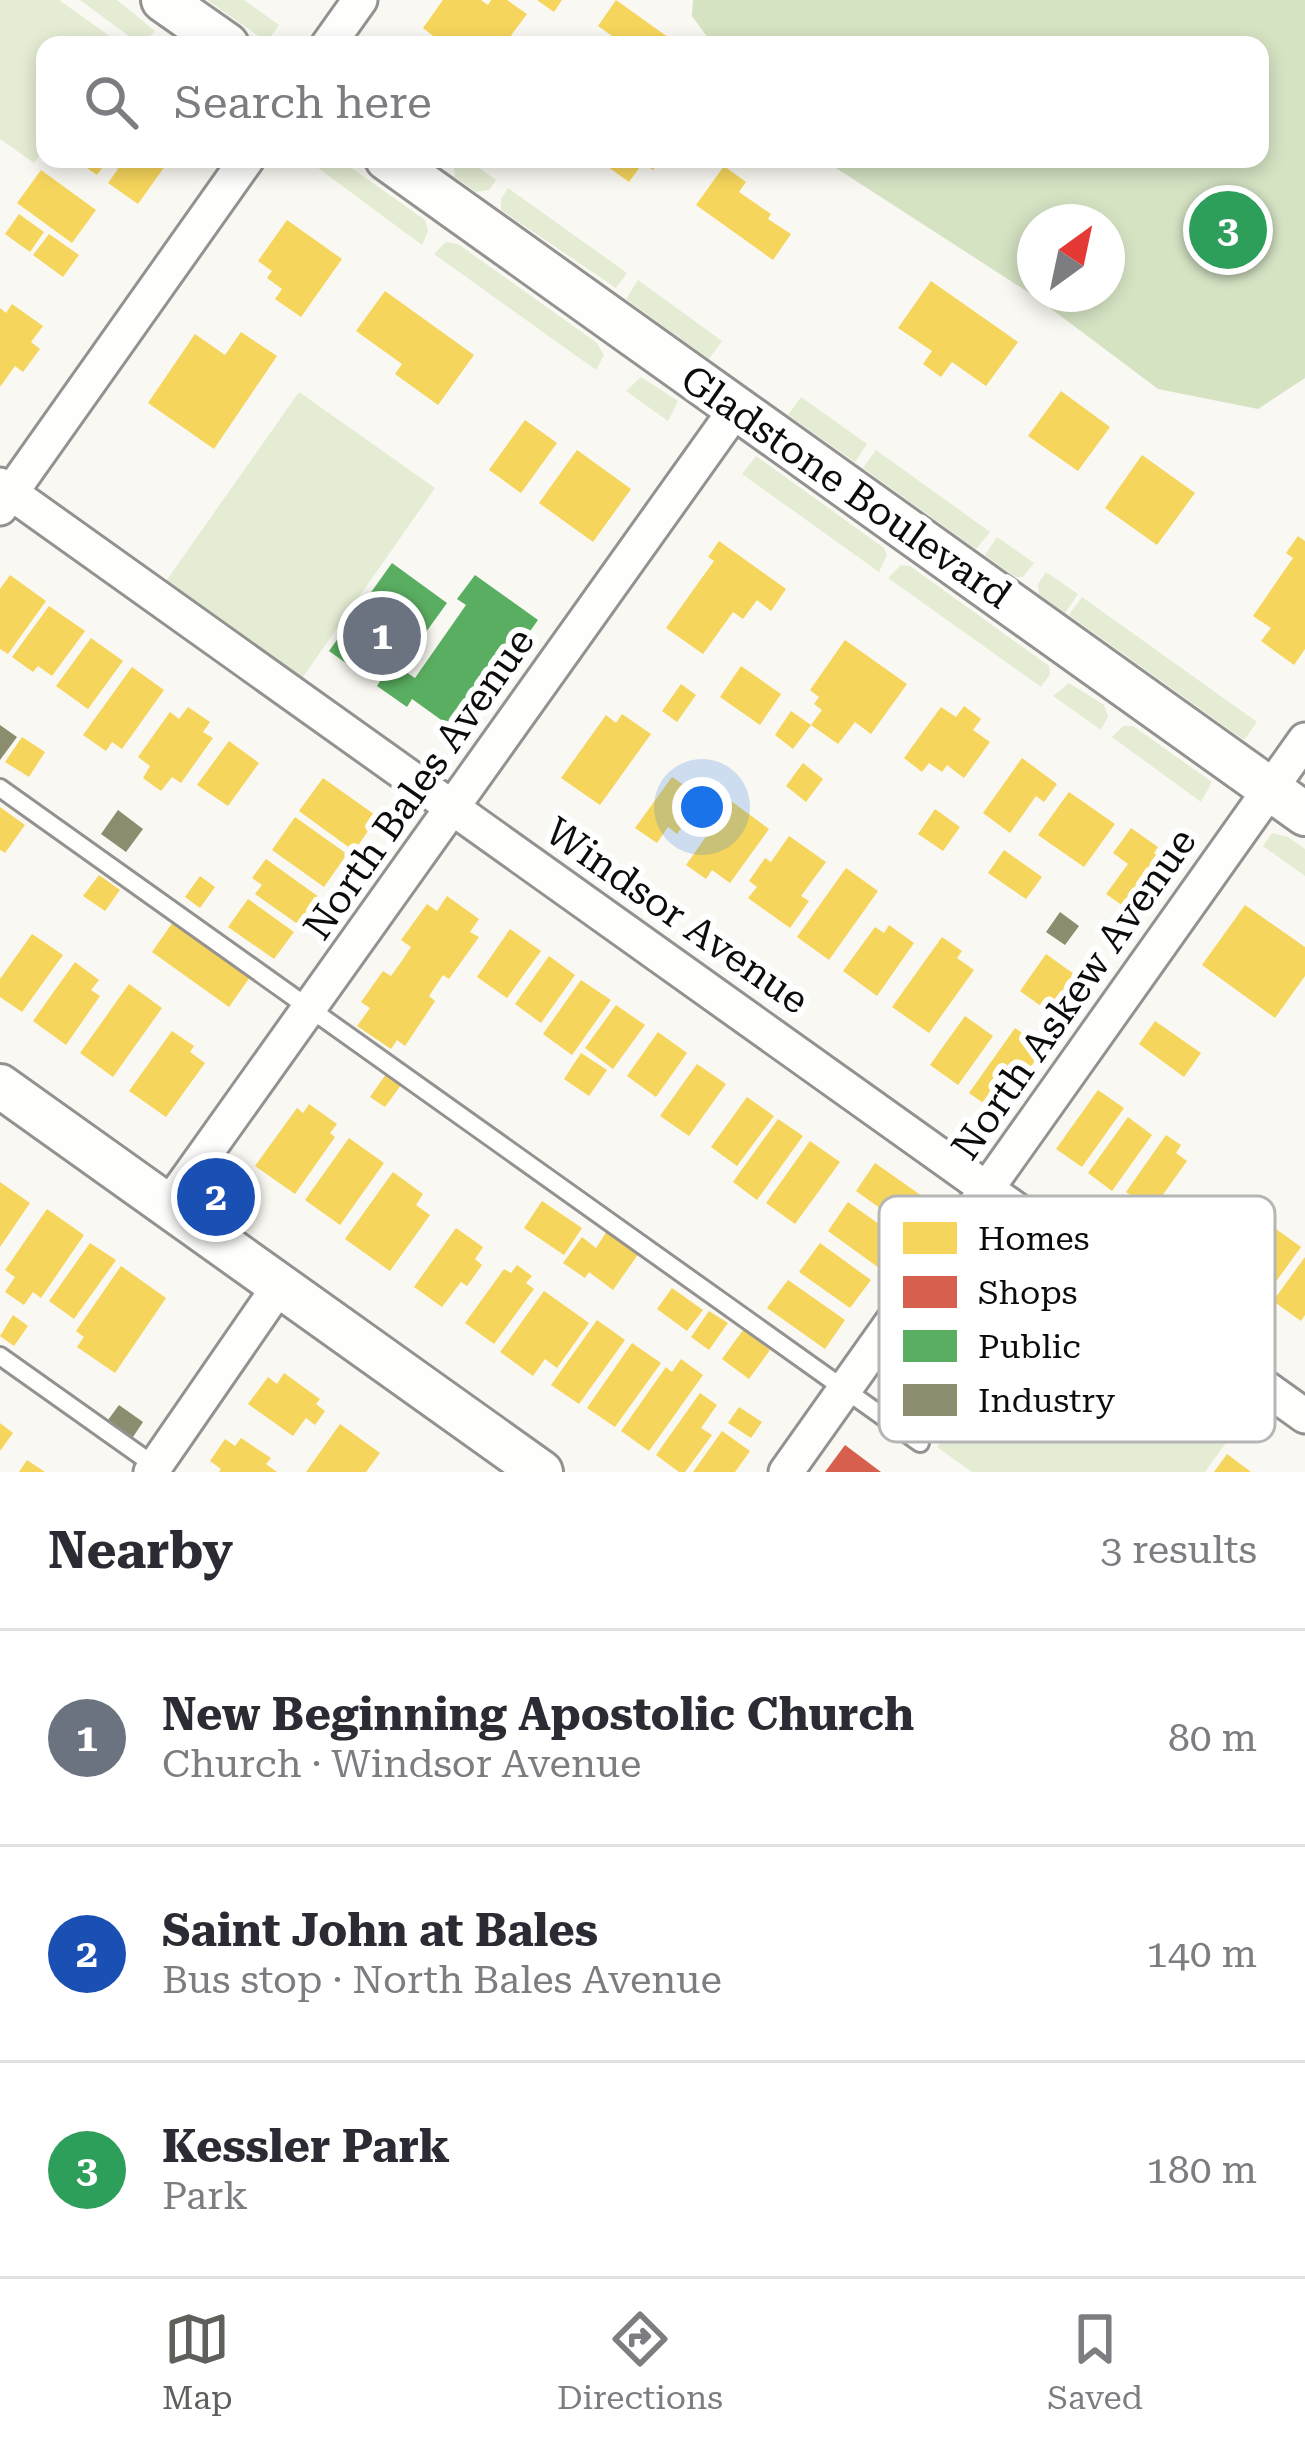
<!DOCTYPE html>
<html lang="en">
<head>
<meta charset="utf-8">
<style>
  :root { --surface:#fff; --page:#f7f7f7; --text:#2b2b33; --muted:#7c7c81; --line:#e1e1e2; --accent:#5f5f5c }
  body { margin:0; font-family:"Roboto Serif",serif; background:var(--page); color:var(--text) }
  .compass { position:absolute; left:1017px; top:204px; width:108px; height:108px; border-radius:50%; background:var(--surface); box-shadow:0 6px 18px #0003; rotate:33deg }
  .you { position:absolute; left:702px; top:807px; width:42px; height:42px; margin:-30px; border:9px solid #fff; border-radius:50%; background:#1a73e8; box-shadow:0 0 0 18px #1a73e833 }
  .badge { display:grid; place-items:center; width:78px; height:78px; border-radius:50%; background:var(--accent); color:#fff; font-size:39px; font-weight:700 }
  .pin { position:absolute; translate:-50% -50%; border:6px solid #fff; box-shadow:0 3px 12px #0006 }
  .list { margin:0; padding:0; list-style:none }
  h2 { display:flex; justify-content:space-between; align-items:center; height:156px; margin:0; padding:0 48px; font-size:51px }
  h2 small { font-size:39px; font-weight:400; color:var(--muted) }
  .list li { display:grid; grid-template-columns:78px 1fr auto; gap:36px; align-items:center; box-sizing:border-box; height:216px; padding:0 48px; border-top:3px solid var(--line) }
  .list b { display:block; font-size:45px; white-space:nowrap }
  .list p { margin:0; font-size:39px; white-space:nowrap; color:var(--muted) }
  .list em { font-size:39px; font-style:normal; color:var(--muted) }
  .icon { flex:none; width:66px; height:66px; fill:none; stroke:currentColor; stroke-width:2; stroke-linecap:round; stroke-linejoin:round }
  .map { position:relative; flex:none; width:1305px; height:1472px; overflow:hidden }
  .search { position:absolute; background:var(--surface); box-shadow:0 6px 18px #0003; left:36px; right:36px; top:36px; height:132px; display:flex; align-items:center; gap:30px; box-sizing:border-box; padding:0 42px; border-radius:24px; color:var(--muted); font-size:45px }
  .sheet { height:804px; background:var(--surface) }
  nav { display:flex; justify-content:space-around; align-items:center; box-sizing:border-box; height:168px; border-top:3px solid var(--line); background:var(--surface); font-size:33px; color:var(--muted) }
  nav a { display:grid; justify-items:center; gap:6px }
  nav .on { color:var(--accent) }
  .map>svg:first-child { display:block }
  .green { fill:#e4ecd4 }
  .forest { fill:#d5e3c3; fill-rule:evenodd }
  .homes { fill:#f6d55c }
  .shops { fill:#d6604d }
  .public { fill:#5aae61 }
  .industry { fill:#8c8c6e }
  .lines { fill:none; stroke-linecap:round; stroke-linejoin:round }
  .service-casing { stroke:#939290; stroke-width:22 }
  .minor-casing { stroke:#939290; stroke-width:39 }
  .tertiary-casing { stroke:#939290; stroke-width:48 }
  .service { stroke:#fefefd; stroke-width:16 }
  .minor { stroke:#fefefd; stroke-width:33 }
  .tertiary { stroke:#fefefd; stroke-width:42 }
  .labels { text-anchor:middle; dominant-baseline:central; stroke-width:12; stroke-linejoin:round; paint-order:stroke }
  .street-label { font-size:39px; fill:#0c0c0c; stroke:#fff }
  .key { fill:#fff; stroke:#b6b6b6; stroke-width:3 }
  .key-label { font-size:33px; fill:#0c0c0c }
</style>
</head>
<body>
<div class="map">
<svg width="1305" height="1472" viewBox="0 0 1305 1472">
  <rect width="100%" height="100%" fill="#faf8f2"/>
  <path class="green" d="M0,0H59L118,42L45,45V147L34,163L0,139Z
    M80,0H117L155,31L141,45Z
    M207,0H244L279,25L267,42Z
    M306,159H339L425,220L428,231L422,245Z
    M461,159H467L496,180L489,190L476,192L455,177L454,168Z
    M508,188L627,273L616,288L501,210V199Z
    M446,242L458,244L597,343L604,355L596,370L434,254Z
    M638,280L722,341L709,359L626,299Z
    M641,377L678,401L668,421L626,391Z
    M299,392L435,488L301,680L164,584Z
    M801,397L867,444L855,462L788,415Z
    M876,450L990,532L976,549L863,468Z
    M756,456L884,548L887,555L879,572L742,474Z
    M997,537L1034,563L1023,577H1015L985,555Z
    M901,565L910,566L1049,666L1050,674L1041,687L888,578Z
    M1046,572L1078,594L1065,613L1039,594L1038,584Z
    M1082,597L1257,722L1244,740L1069,615Z
    M1069,683L1104,705L1108,716L1101,730L1053,696Z
    M1123,726H1133L1212,782L1201,802L1112,737Z
    M1272,833L1288,837L1305,849V876L1263,846Z
    M1065,1267L1255,1402L1205,1472H972L937,1447Z"/>
  <path class="forest" d="M693,0H1305V378L1258,409L1158,389L1034,296L822,159H1260V45H713L692,16ZM1035,222H1107V294H1035Z"/>
  <path class="homes" d="M443,0H481L488,5L491,0H507L527,14L504,45H432L437,39L423,28Z
    M537,0H562L554,12Z
    M616,0L679,45H625L598,26Z
    M74,159H170L138,204L108,183L118,169L107,161L97,175Z
    M597,159H660L653,170L643,163L629,182Z
    M724,166L746,182L739,192L771,214L768,219L791,234L773,260L696,205Z
    M41,170L96,210L72,243L17,203Z
    M19,214L44,232L30,252L5,234Z
    M287,220L342,259L301,317L275,299L282,289L267,278L272,271L258,261Z
    M49,234L79,255L63,277L33,255Z
    M931,281L1018,342L986,386L952,362L941,377L923,364L932,351L898,328Z
    M385,291L474,355L438,405L395,374L402,364L356,331Z
    M12,304L43,326L31,342L40,349L23,372L15,366L0,387V308L6,313Z
    M241,332L277,356L214,449L148,403L195,334L225,355Z
    M1061,391L1110,427L1078,471L1028,436Z
    M525,420L557,443L521,493L489,470Z
    M577,450L631,489L593,542L539,503Z
    M1142,455L1195,493L1157,545L1105,508Z
    M1298,536L1305,541V649L1294,665L1261,641L1271,628L1253,616L1293,558L1286,553Z
    M719,541L786,589L771,611L757,600L743,619L733,612L703,654L666,628L714,561L708,557Z
    M10,575L46,601L8,654L0,649V589Z
    M49,606L85,631L52,676L38,666L33,672L12,657Z
    M91,638L123,661L88,709L56,686Z
    M845,640L907,684L871,734L855,722L838,744L811,725L822,710L814,704L819,697L810,690Z
    M741,666L781,694L760,725L720,697Z
    M132,667L164,690L122,749L112,742L106,751L83,735Z
    M681,684L696,695L677,722L662,711Z
    M964,706L981,719L973,730L990,742L964,778L947,765L942,772L929,763L922,772L904,758L941,707L956,717Z
    M188,707L210,722L203,732L213,738L181,783L172,777L161,791L143,778L150,766L138,757L170,712L179,719Z
    M791,711L811,725L793,749L775,735Z
    M622,714L651,734L600,805L561,778L606,715L616,723Z
    M22,737L45,752L29,777L5,762Z
    M229,741L259,763L228,806L197,785Z
    M1022,758L1057,784L1044,802L1036,796L1010,833L983,813Z
    M803,763L823,779L806,802L786,786Z
    M672,777L703,798L677,834L668,827L657,843L635,828Z
    M323,778L378,817L354,851L299,811Z
    M1069,792L1115,824L1084,867L1038,835Z
    M731,801L769,829L730,883L712,870L706,879L686,865Z
    M0,807L25,825L5,853L0,850Z
    M935,809L960,827L943,851L918,834Z
    M295,817L347,854L324,887L272,850Z
    M1131,828L1158,847L1154,853L1172,866L1152,895L1144,889L1129,910L1106,894L1128,864L1113,853Z
    M789,836L826,862L801,896L809,901L790,928L748,898L757,887L749,881L765,858L771,862Z
    M1004,850L1042,877L1026,899L988,873Z
    M266,859L319,897L299,925L255,894L262,885L252,878Z
    M846,868L878,891L829,960L797,937Z
    M99,875L120,890L105,911L83,896Z
    M200,876L215,887L200,908L185,897Z
    M447,896L479,919L470,932L479,937L449,979L443,975L429,996L435,1001L405,1046L397,1040L391,1049L357,1026L370,1008L361,1002L383,971L391,976L401,962L411,947L401,940L427,904L437,911Z
    M248,899L294,932L274,959L228,927Z
    M1245,905L1305,947V976L1275,1018L1202,965Z
    M173,922L250,977L229,1007L152,952Z
    M889,925L914,943L877,996L843,971L875,927L884,933Z
    M510,929L541,951L507,998L477,977Z
    M32,934L63,955L22,1012L0,997V979Z
    M942,937L962,951L957,958L974,970L929,1033L892,1007Z
    M1046,954L1085,982L1059,1019L1020,991Z
    M549,956L575,975L541,1023L515,1004Z
    M75,962L99,980L91,990L100,996L66,1045L33,1021Z
    M581,980L611,1000L572,1055L543,1034Z
    M129,984L162,1008L113,1077L80,1053Z
    M616,1005L645,1025L613,1069L585,1048Z
    M965,1016L993,1036L958,1085L930,1065Z
    M1155,1021L1201,1053L1184,1077L1139,1044Z
    M1015,1028L1044,1048L998,1113L969,1093Z
    M172,1031L194,1046L190,1052L205,1063L166,1117L129,1091Z
    M658,1032L687,1053L656,1097L627,1076Z
    M581,1053L607,1070L589,1096L564,1079Z
    M697,1064L726,1084L689,1136L660,1116Z
    M386,1074L401,1085L385,1107L370,1097Z
    M1098,1090L1124,1108L1082,1167L1056,1149Z
    M747,1097L774,1116L737,1166L711,1147Z
    M309,1104L337,1124L330,1133L335,1137L295,1194L255,1166L297,1108L303,1113Z
    M1128,1117L1152,1135L1112,1191L1088,1173Z
    M778,1119L803,1136L757,1200L733,1182Z
    M1166,1135L1181,1145L1176,1153L1187,1161L1152,1210L1126,1192Z
    M349,1138L384,1163L340,1225L305,1200Z
    M810,1141L840,1162L795,1224L766,1203Z
    M875,1163L932,1203L912,1231L856,1191Z
    M393,1172L423,1194L416,1205L430,1215L390,1271L345,1239Z
    M0,1182L30,1203L0,1247Z
    M542,1201L582,1228L564,1255L524,1228Z
    M848,1202L900,1239L879,1268L828,1231Z
    M47,1209L84,1235L41,1298L33,1292L24,1305L5,1292L15,1277L5,1270Z
    M456,1228L483,1247L475,1259L482,1265L467,1286L461,1282L442,1307L414,1287Z
    M1276,1229L1301,1247L1272,1287L1247,1269Z
    M607,1231L639,1253L613,1290L589,1272L585,1278L563,1263L582,1237L596,1248Z
    M90,1243L116,1260L74,1319L49,1301Z
    M820,1243L871,1280L850,1308L799,1272Z
    M1305,1257V1315L1301,1321L1273,1301Z
    M517,1265L532,1276L526,1283L534,1289L494,1344L465,1323L504,1269L511,1273Z
    M121,1266L166,1298L115,1373L77,1347L84,1337L76,1331Z
    M788,1280L845,1320L825,1349L767,1308Z
    M672,1288L703,1310L687,1331L657,1309Z
    M544,1291L589,1323L557,1368L545,1359L533,1376L500,1352Z
    M709,1311L728,1323L709,1350L691,1337Z
    M13,1315L28,1326L14,1346L0,1336Z
    M597,1320L625,1340L579,1404L551,1385Z
    M929,1325L985,1365L934,1437L877,1397Z
    M743,1330L770,1350L749,1379L722,1359Z
    M632,1343L661,1363L615,1427L587,1408Z
    M681,1359L703,1375L649,1451L621,1431L666,1367L672,1372Z
    M284,1373L320,1399L316,1404L325,1411L315,1425L306,1418L293,1436L248,1404L268,1377L277,1384Z
    M700,1393L717,1405L701,1428L712,1435L685,1472H679L656,1455Z
    M739,1407L762,1422L751,1438L728,1423Z
    M0,1423L13,1433L0,1451Z
    M340,1424L380,1453L366,1472H306Z
    M722,1431L750,1451L735,1472H693Z
    M241,1438L271,1458L266,1464L277,1472H219L221,1469L210,1461L225,1439L235,1446Z
    M1227,1454L1251,1472H1214Z
    M27,1460L45,1472H19Z"/>
  <path class="shops" d="M845,1445L881,1472H825Z"/>
  <path class="public" d="M392,563L447,603L400,668L415,678L466,605L457,599L475,575L538,620L458,732L412,699L407,707L377,686L382,678L355,659L350,666L329,651Z"/>
  <path class="industry" d="M0,725L17,737L0,760Z
    M118,810L143,829L126,852L101,834Z
    M1060,912L1079,926L1065,945L1046,932Z
    M119,1405L143,1422L133,1437L108,1420Z"/>
  <g class="lines">
    <defs>
      <path id="service" d="M0,788L920,1443
        M0,1356L158,1468"/>
      <path id="minor" d="M328,45L360,0
        M0,485L1305,1416
        M0,508L247,159
        M168,1206L736,409
        M151,1472L280,1285
        M786,1472L1305,740"/>
      <path id="tertiary" d="M163,0L227,45
        M387,159L1305,814
        M0,1086L541,1472"/>
    </defs>
    <use href="#service" class="service-casing"/>
    <use href="#minor" class="minor-casing"/>
    <use href="#tertiary" class="tertiary-casing"/>
    <use href="#service" class="service"/>
    <use href="#minor" class="minor"/>
    <use href="#tertiary" class="tertiary"/>
  </g>
  <g class="labels">
    <g class="street-label">
      <text transform="translate(846 487) rotate(35)">Gladstone Boulevard</text>
      <text transform="translate(419 784) rotate(-55)">North Bales Avenue</text>
      <text transform="translate(677 916) rotate(35)">Windsor Avenue</text>
      <text transform="translate(1074 994) rotate(-55)">North Askew Avenue</text>
    </g>
  </g>
  <rect x="879" y="1196" width="396" height="246" rx="18" class="key"/>
  <rect x="903" y="1222" width="54" height="32" fill="#f6d55c"/>
  <rect x="903" y="1276" width="54" height="32" fill="#d6604d"/>
  <rect x="903" y="1330" width="54" height="32" fill="#5aae61"/>
  <rect x="903" y="1384" width="54" height="32" fill="#8c8c6e"/>
  <g class="key-label">
    <text x="978" y="1250">Homes</text>
    <text x="978" y="1304">Shops</text>
    <text x="978" y="1358">Public</text>
    <text x="978" y="1412">Industry</text>
  </g>
</svg>
<svg class="compass" viewBox="-18 -18 36 36"><path d="M0-13l5 13h-10z" fill="#e53935"/><path d="M0 13l5-13h-10z" fill="#7c7c81"/></svg>
<div class="you"></div>
<div class="pin badge" style="left:382px;top:636px;background:#6b7280">1</div>
<div class="pin badge" style="left:216px;top:1197px;background:#1a4fb4">2</div>
<div class="pin badge" style="left:1228px;top:230px;background:#2e9e5b">3</div>
<div class="search"><svg class="icon" aria-label="search" viewBox="0 0 24 24"><circle cx="10" cy="10" r="6"/><path d="M15 15l6 6"/></svg>Search here</div>
</div>
<section class="sheet">
<h2>Nearby<small>3 results</small></h2>
<ul class="list">
<li><span class="badge" style="background:#6b7280">1</span><div><b>New Beginning Apostolic Church</b><p>Church · Windsor Avenue</p></div><em>80 m</em></li>
<li><span class="badge" style="background:#1a4fb4">2</span><div><b>Saint John at Bales</b><p>Bus stop · North Bales Avenue</p></div><em>140 m</em></li>
<li><span class="badge" style="background:#2e9e5b">3</span><div><b>Kessler Park</b><p>Park</p></div><em>180 m</em></li>
</ul>
</section>
<nav>
<a class="on"><svg class="icon" aria-label="map" viewBox="0 0 24 24"><path d="M3 6l6-2 6 2 6-2v14l-6 2-6-2-6 2zM9 4v14M15 6v14"/></svg>Map</a>
<a><svg class="icon" aria-label="directions" viewBox="0 0 24 24"><path d="M12 3l9 9-9 9-9-9zM9 14v-3h6M13 9l2 2-2 2"/></svg>Directions</a>
<a><svg class="icon" aria-label="saved" viewBox="0 0 24 24"><path d="M7 4h10v16l-5-4-5 4z"/></svg>Saved</a>
</nav>
</body>
</html>
